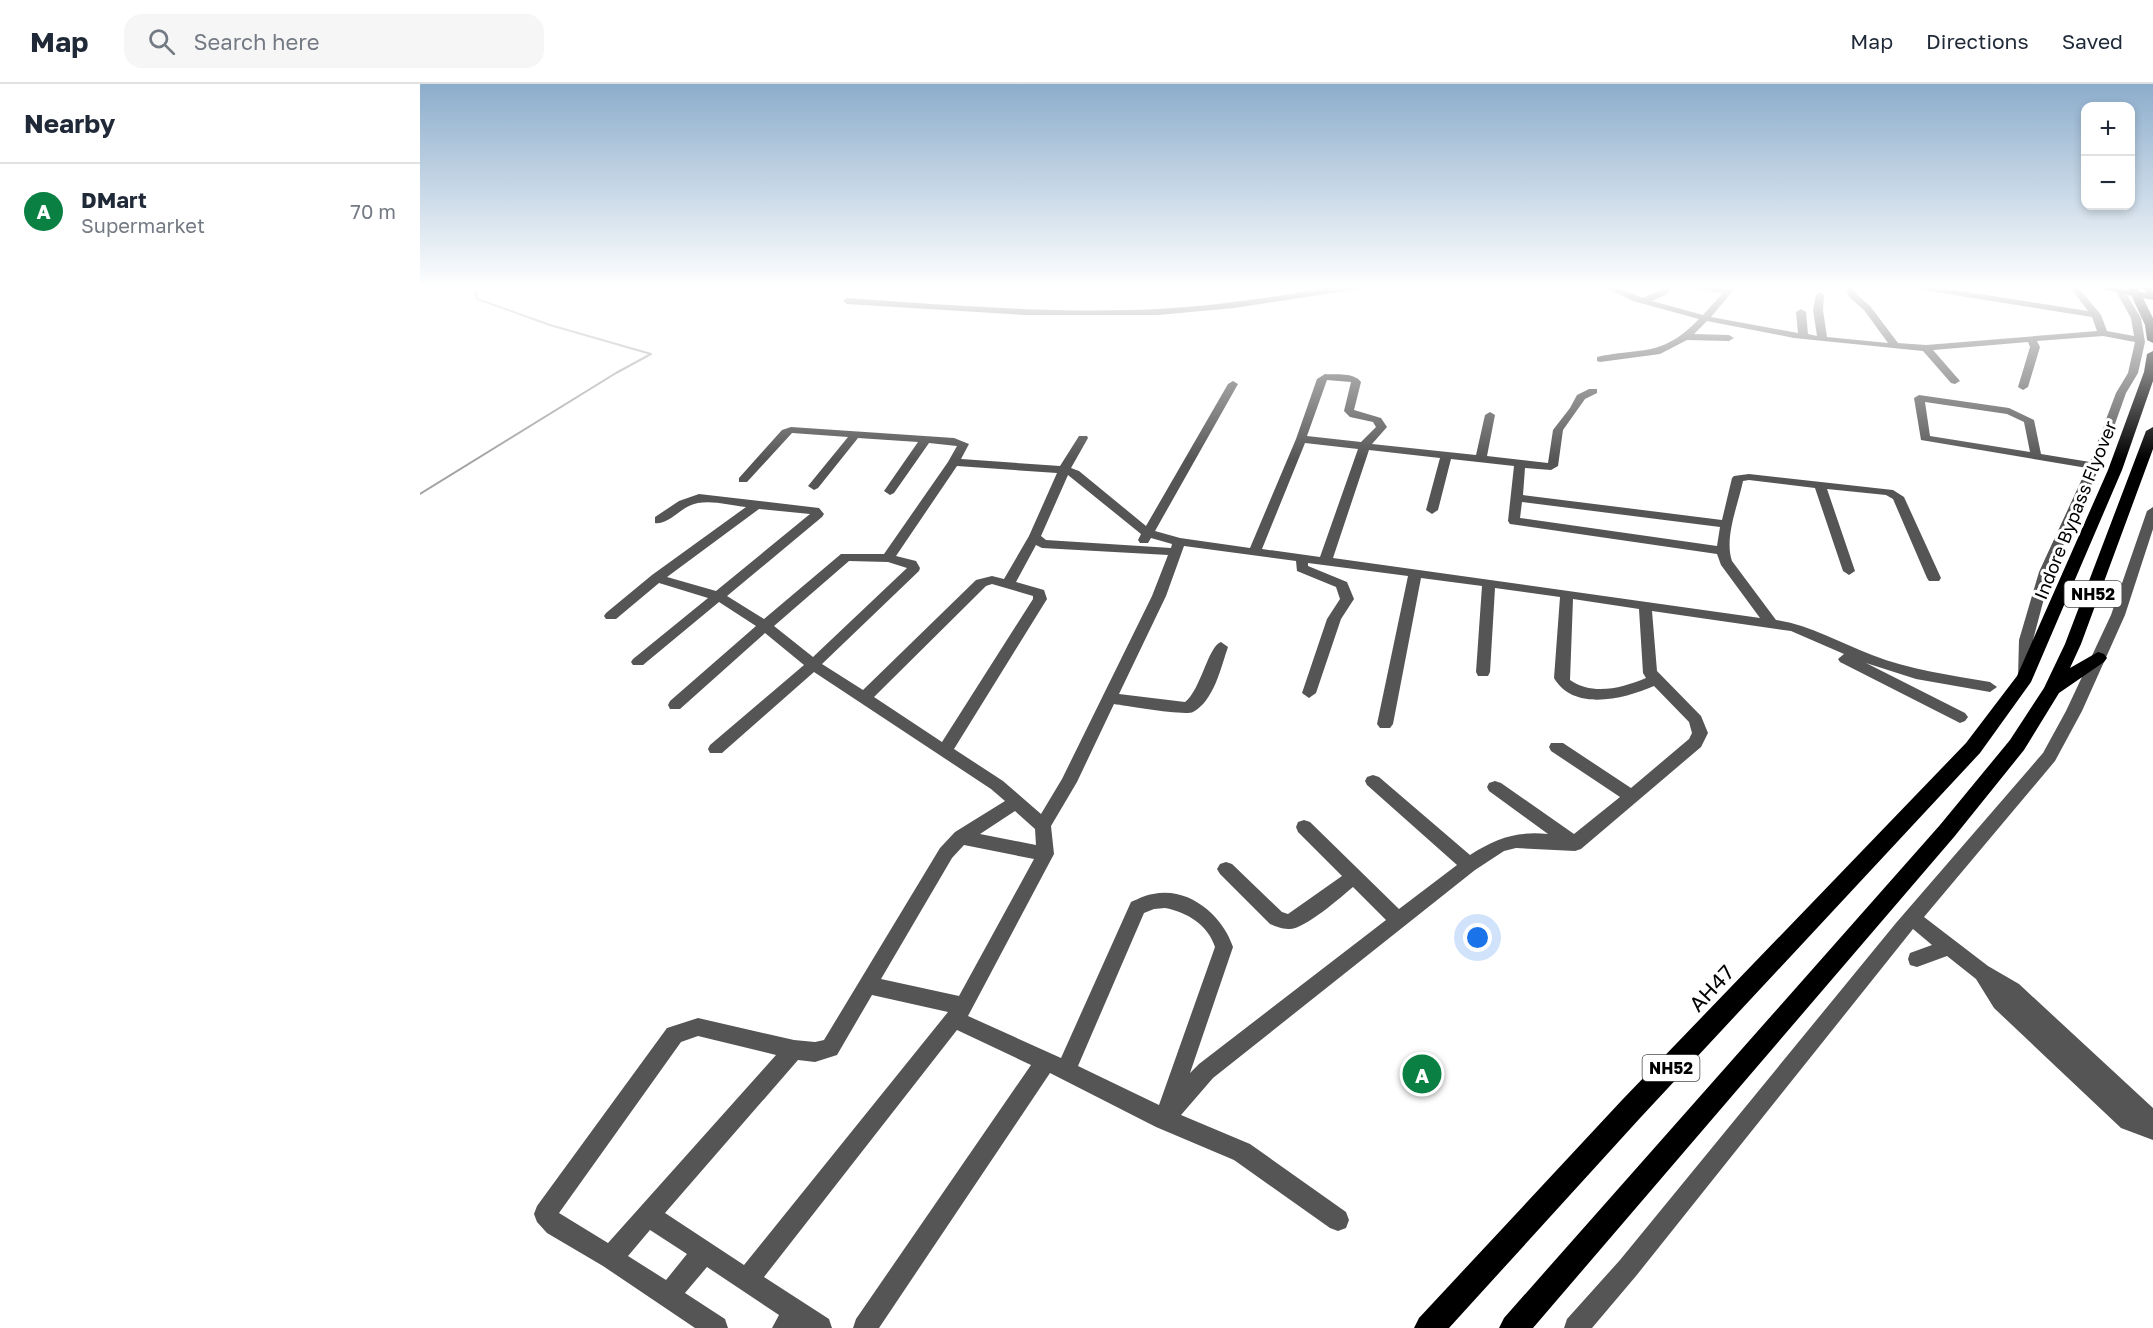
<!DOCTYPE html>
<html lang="en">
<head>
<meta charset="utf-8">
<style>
  :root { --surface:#fff; --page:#f6f6f7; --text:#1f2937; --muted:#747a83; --line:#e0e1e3; --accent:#0b8043 }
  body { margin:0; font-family:"Golos Text",sans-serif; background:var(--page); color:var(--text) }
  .controls { position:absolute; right:18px; top:18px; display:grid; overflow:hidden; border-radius:12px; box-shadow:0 3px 9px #0003 }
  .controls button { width:54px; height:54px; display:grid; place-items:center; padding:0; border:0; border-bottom:2px solid var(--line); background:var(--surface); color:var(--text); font:30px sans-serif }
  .you { position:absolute; left:1058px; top:854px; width:21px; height:21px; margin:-15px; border:4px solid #fff; border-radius:50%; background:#1a73e8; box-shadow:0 0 0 9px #1a73e833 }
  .badge { display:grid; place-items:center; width:39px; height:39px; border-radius:50%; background:var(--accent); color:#fff; font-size:20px; font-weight:700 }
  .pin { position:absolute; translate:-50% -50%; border:3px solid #fff; box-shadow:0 2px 6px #0006 }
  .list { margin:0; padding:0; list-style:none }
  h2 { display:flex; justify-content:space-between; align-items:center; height:78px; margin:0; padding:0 24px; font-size:26px }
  h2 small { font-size:20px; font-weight:400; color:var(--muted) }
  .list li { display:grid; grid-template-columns:39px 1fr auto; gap:18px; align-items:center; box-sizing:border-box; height:96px; padding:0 24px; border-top:2px solid var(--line) }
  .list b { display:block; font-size:22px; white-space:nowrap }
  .list p { margin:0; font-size:20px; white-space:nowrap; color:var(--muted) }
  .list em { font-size:20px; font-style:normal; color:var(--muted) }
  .icon { flex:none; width:33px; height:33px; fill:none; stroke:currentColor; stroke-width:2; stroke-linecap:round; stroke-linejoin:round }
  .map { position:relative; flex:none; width:1733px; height:1244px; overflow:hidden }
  header { display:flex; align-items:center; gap:36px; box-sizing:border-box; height:84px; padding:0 30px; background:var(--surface); border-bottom:2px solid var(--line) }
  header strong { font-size:28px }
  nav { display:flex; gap:33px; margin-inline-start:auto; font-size:21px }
  .search { width:420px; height:54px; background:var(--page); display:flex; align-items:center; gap:15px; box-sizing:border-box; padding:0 21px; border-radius:18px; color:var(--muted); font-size:22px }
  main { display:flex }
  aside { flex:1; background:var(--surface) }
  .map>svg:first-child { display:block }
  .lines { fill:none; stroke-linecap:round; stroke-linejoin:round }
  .stream { stroke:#a3a3a3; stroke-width:2 }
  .minor { fill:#555; fill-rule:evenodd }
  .major { fill:#000; fill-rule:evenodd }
  .highway { fill:#000; fill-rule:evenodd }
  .labels { text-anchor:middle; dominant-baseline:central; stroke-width:6; stroke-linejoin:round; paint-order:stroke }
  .shield { fill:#fff; stroke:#4c4c4c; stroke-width:1.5 }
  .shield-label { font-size:16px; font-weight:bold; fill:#000 }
  .street-label { font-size:18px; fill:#000; stroke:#fff }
  .near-street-label { font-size:21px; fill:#000; stroke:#fff }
</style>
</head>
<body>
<header>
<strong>Map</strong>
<div class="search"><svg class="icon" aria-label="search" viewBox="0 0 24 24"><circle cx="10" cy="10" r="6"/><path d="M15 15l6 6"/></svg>Search here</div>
<nav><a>Map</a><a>Directions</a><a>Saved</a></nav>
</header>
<main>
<aside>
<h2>Nearby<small></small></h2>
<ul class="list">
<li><span class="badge">A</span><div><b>DMart</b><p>Supermarket</p></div><em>70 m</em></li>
</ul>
</aside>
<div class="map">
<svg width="1733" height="1244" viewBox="0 0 1733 1244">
  <rect width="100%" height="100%" fill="#fff"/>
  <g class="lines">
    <path class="stream" d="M0,410L196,289L231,270L130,241L57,215L54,202"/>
    <path class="minor" d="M924,202H942L938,205L814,224L738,231H605L427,220L423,217L427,214C530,221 634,230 738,225C800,222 862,211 924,202Z
      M1168,202H1194L1223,214L1241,206L1245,202H1253L1247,210L1232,217L1283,231L1303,209L1276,205L1272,202L1307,204L1309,202H1317L1291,233L1378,249L1376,228L1381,225L1386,228L1388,250L1397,252L1393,226L1396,211L1400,208L1404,211L1403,226L1407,253L1468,259L1444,226L1429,213L1424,202H1432L1436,210L1450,222L1478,259L1506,261L1677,247L1672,233L1496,205L1492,202H1509L1668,227L1649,202H1657L1681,231L1687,247L1714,252L1711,234L1693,202H1701L1721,234L1725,258L1718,289L1706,309L1680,382L1631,488L1613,556L1612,594L1610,598H1600L1598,594L1599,556L1619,488L1667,384L1501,356L1494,314L1499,311L1589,324L1614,336L1621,370L1670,378L1696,309L1708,289L1715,258L1683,252L1617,257L1620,263L1608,303L1603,306L1598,303L1610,263L1608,258L1513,266L1540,297L1535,300L1531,299L1503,267L1374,254L1287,237L1274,250L1309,251L1314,254L1309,257L1267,256L1240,270L1180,278L1177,277V273C1223,263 1241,274 1279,235L1213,217L1190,206ZM1505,318L1587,330L1604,338L1610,368L1510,352Z
      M905,290C916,291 934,288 941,298L934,326L961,334L967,343L952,360L1056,371L1065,331L1070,328L1075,331L1067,372L1128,379L1133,346L1150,324L1157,311L1169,305H1177V309L1165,315L1143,346L1138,382L1131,386L1105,384L1103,411L1302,436L1312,394L1314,392L1329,390L1473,406L1484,413L1521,494L1519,497H1509L1507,494L1473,415L1466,411L1407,405L1435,487L1429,491L1423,487L1395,404L1329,396L1323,397C1318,421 1304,454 1312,477L1356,536C1390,541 1420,559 1452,571C1490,586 1530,591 1570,598L1577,603L1570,608L1496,595L1446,579L1545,629L1548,633L1545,637L1540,639L1420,578L1418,575L1424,570L1371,547L1232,527L1237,587L1281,632L1288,649L1281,663L1161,765L1155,767L1096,764L1084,767L1055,786L793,994L761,1031L830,1060L926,1128L929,1136L926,1144L918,1147L910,1144L814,1076L736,1043L630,989L459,1244H433L436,1235L611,981L537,946L344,1193L409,1235L412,1244H352L359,1231L287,1183L265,1209L305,1235L308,1244H275L183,1182L127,1149L117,1138L114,1130L117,1122L247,944L278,934L374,956L395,958L404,956L520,764L535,748L585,717L571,705L394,588L302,669H290L288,665L290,661L384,581L345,549L260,625H250L248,621L250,617L336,542L299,518L223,581H213L211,578L213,575L288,514L239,499L196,535H186L184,532L186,529L232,491L326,423C308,421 285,414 269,422C258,427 247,441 235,439V433L259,417L279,410L399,424L404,430L402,433L307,512L344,535L421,470H464L528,378L537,362L509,359L474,409L470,411L464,407L498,358L438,354L398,404L394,406L388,402L428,353L372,349L327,398H319V394L362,346L371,343L534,354L549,360L541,375L640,382L659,352H667L668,354L651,384L659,387L726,442L808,300L813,297L818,300L735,447L760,454L830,464L876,355L897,295ZM907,296L931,298L924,327L930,333L953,338L956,343L941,358L887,352ZM885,359L938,365L900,473L842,465ZM949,366L1020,374L1006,426L1012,430L1018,426L1031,375L1094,382L1088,437L1090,440L1297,470L1301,481L1340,534L913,474ZM537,382L637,389L609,452L584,495L572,492L556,496L443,606L402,580L499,487L500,484L496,477L476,472ZM648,391L721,450L718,456L720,459H728L731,454L752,460L751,464L626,456L621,452ZM1102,418L1300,443L1297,462L1100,434ZM339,425L390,430L296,507L247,493ZM616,461L622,464L748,471L732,512L642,695L621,730L583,697L534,665L627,515L624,506L596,498ZM764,462L876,477L877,487L916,503L920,515L907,535L882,609L889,614L896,609L921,535L934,515L927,498L888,482V479L988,492L957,640L960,644H970L973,640L1001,494L1062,502L1056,588L1058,592H1068L1070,588L1075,504L1140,513L1134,594C1154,628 1204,615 1234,602L1269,638L1272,649L1269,655L1211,704L1143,659H1131L1129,663L1131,667L1200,713L1154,750L1081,699L1075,697L1069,699L1067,703L1069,707L1128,750C1097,747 1076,754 1050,771L959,693L953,691L947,693L945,697L947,701L1037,781L979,825L890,738L884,736L878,738L876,743L878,748L922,792L868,830L862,828L812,780L806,778L800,780L797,785L800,790L850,840C855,842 862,845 868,845C883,847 921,813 933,803L966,836L779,980L770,989L813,863C803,832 769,802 733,810C725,811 718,815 711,818L641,974L548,932L634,770L631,742L657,698L694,620C707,622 765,632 773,628C794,617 801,583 808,563L801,558C788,562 781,606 765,618L699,610L746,512ZM429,477L468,478L487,484L393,573L354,542ZM572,500L613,512V515L522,658L454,613L566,502ZM1153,515L1219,525L1223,589L1226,594C1202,604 1173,612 1150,596ZM595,727L615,745L616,761L560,750ZM544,761L614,775L539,912L461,895L532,774ZM745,824C767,828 788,841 795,863L739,1021L658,982L724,829L734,825ZM452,911L528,928L324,1181L245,1129L378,976L395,978L417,971ZM278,952L356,971L188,1159L139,1129L261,958ZM230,1146L267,1170L246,1196L208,1172Z
      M1733,423V445L1705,531L1662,627L1635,677L1504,833L1568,882L1599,900L1733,1024V1056L1701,1044L1574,924L1556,895L1527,872L1497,883L1490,881L1488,875L1490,869L1512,861L1493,845L1216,1192L1172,1244H1144L1147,1235L1200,1176L1476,839L1623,669L1646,627L1691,531L1727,427Z"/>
    <path class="major" d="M1667,202H1683L1733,210V216Z"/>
    <path class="highway" d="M1707,202H1717L1733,234V259L1727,256L1725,241Z
      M1722,202H1732L1733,213L1729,212Z
      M1733,267V297L1702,386L1611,598L1560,669L1221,1033L1029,1244H994L999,1234L1203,1015L1546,659L1597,592L1688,386L1724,288L1727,270Z
      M1733,343V365L1661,560L1650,584L1678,568L1684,570L1687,574L1684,578L1639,609L1604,666L1534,753L1113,1244H1079L1084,1234L1520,741L1590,656L1624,604L1645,560L1726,347Z"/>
  </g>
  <linearGradient id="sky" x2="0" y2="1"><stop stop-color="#8cadcc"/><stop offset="0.54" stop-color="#fff"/><stop offset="1" stop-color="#fff" stop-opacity="0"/></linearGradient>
  <rect width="1733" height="376" fill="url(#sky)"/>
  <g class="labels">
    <g class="shield">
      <rect x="1644.5" y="497" width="57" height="26" rx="4.5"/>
      <rect x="1222.5" y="971" width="57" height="26" rx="4.5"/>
    </g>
    <g class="shield-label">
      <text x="1673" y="510">NH52</text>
      <text x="1251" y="984">NH52</text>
    </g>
    <g class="street-label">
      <text transform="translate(1655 426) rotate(-68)">Indore Bypass Flyover</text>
    </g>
    <g class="near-street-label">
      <text transform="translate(1291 904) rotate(-47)">AH47</text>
    </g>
  </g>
</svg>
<div class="controls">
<button>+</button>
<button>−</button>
</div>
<div class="you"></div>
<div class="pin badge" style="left:1002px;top:990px">A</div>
</div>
</main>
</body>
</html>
